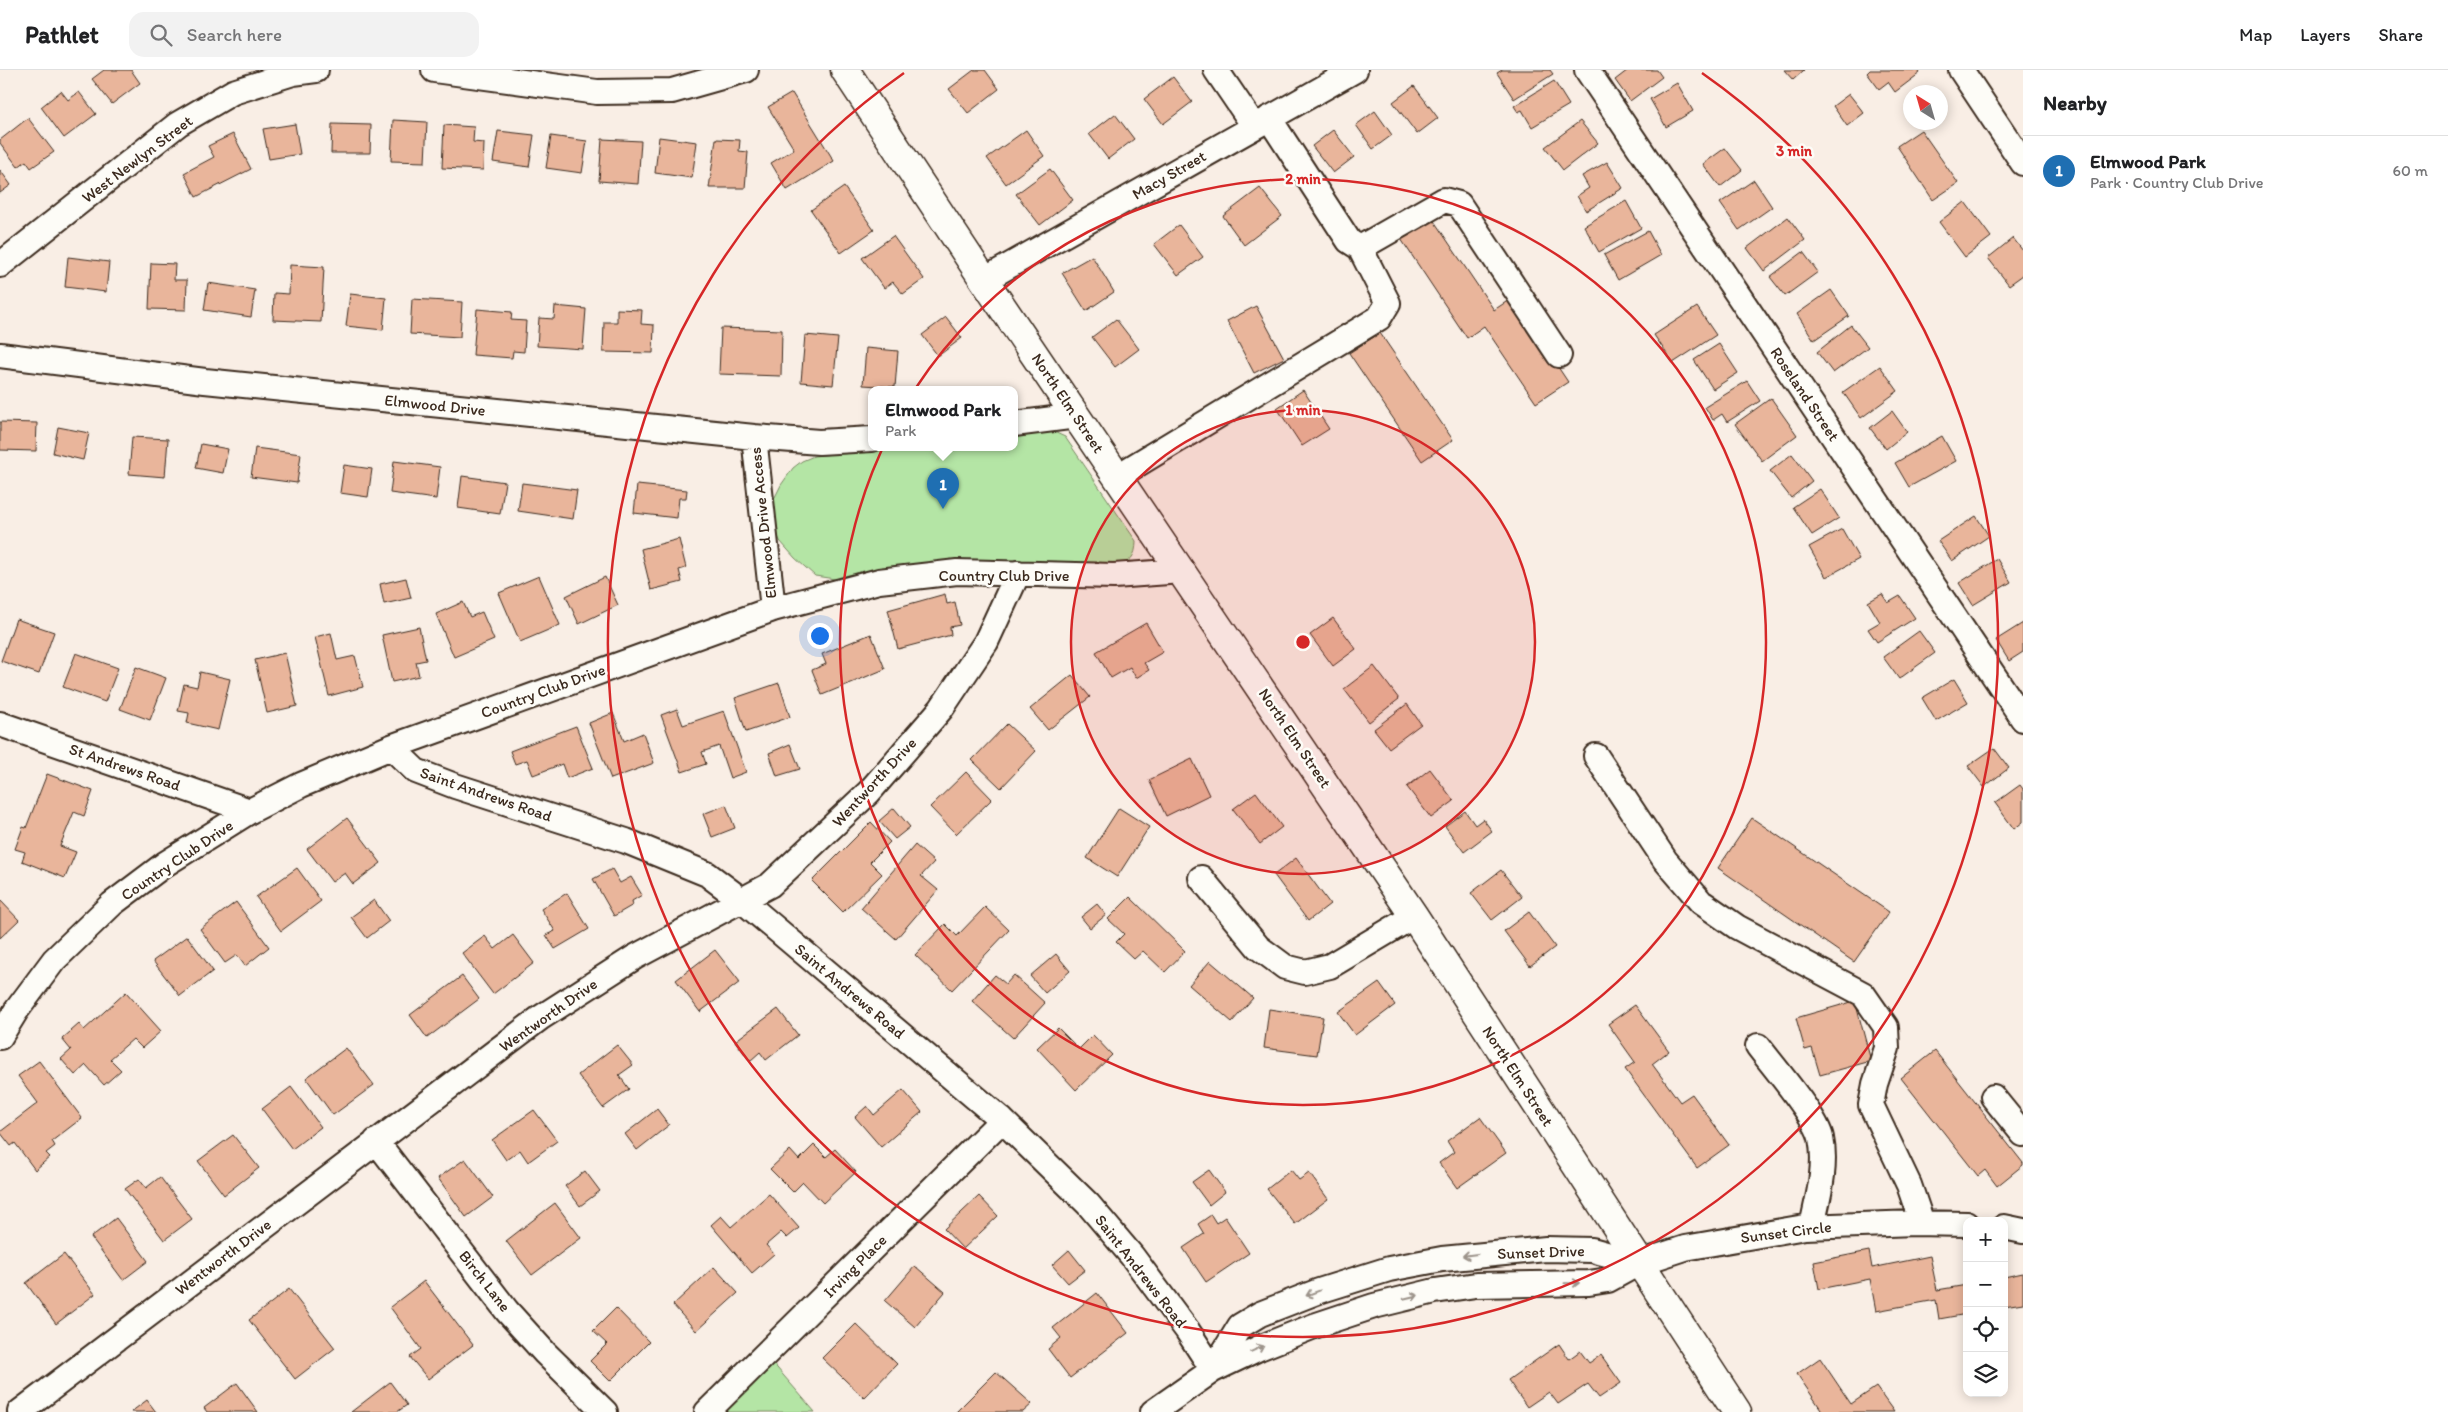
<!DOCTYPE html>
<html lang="en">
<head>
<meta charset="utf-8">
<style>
  :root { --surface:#fff; --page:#f2f2f2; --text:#202124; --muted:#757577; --line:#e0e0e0; --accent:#1f6fb2 }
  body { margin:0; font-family:Itim,sans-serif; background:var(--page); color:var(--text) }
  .controls { position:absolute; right:15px; bottom:15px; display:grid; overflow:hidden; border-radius:10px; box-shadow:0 2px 12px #0003 }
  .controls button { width:45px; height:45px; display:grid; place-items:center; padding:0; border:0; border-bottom:1px solid var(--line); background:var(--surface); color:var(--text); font:25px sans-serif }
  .compass { position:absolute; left:1903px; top:15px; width:45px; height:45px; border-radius:50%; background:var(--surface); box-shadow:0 2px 12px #0003; rotate:323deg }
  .you { position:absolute; left:819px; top:565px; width:18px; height:18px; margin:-12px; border:4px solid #fff; border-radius:50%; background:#1a73e8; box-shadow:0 0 0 8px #1a73e833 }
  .badge { display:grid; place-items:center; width:32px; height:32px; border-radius:50%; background:var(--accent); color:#fff; font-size:16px; font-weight:700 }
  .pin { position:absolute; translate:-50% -41px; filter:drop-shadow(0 1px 2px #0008) }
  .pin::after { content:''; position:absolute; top:26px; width:18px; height:15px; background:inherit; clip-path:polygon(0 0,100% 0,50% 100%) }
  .popup { position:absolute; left:868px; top:316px; width:150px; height:65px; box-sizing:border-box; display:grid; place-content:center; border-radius:10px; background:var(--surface); filter:drop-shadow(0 1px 4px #0005); font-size:16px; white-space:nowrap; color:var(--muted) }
  .popup b { font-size:19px; color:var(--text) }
  .popup::after { content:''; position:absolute; left:50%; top:100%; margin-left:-10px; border:10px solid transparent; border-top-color:var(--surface) }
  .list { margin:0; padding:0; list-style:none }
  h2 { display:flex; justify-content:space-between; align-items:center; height:65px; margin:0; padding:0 20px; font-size:21px }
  h2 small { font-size:16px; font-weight:400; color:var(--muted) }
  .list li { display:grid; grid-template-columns:32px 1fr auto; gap:15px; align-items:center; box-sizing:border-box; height:70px; padding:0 20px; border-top:1px solid var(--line) }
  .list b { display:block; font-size:19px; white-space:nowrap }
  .list p { margin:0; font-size:16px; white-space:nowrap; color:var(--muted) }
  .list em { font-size:16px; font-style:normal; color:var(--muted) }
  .icon { flex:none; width:28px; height:28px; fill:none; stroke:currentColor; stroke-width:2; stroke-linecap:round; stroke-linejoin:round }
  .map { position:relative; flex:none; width:2023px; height:1342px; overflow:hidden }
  header { display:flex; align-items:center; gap:30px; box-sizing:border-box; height:70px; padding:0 25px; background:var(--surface); border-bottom:1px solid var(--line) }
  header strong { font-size:24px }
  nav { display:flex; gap:28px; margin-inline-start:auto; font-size:18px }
  .search { width:350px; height:45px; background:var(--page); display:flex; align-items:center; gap:12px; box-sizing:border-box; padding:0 18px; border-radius:15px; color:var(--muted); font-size:19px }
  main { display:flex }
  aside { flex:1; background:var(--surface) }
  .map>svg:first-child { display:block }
  .green { fill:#b4e5a5; stroke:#788862 }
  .building { fill:#e9b59b; stroke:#3b2a1e }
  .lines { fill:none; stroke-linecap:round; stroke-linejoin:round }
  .minor-casing { stroke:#3b2a1e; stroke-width:28 }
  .major-casing { stroke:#3b2a1e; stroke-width:31 }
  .minor { stroke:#fdfcf7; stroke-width:24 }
  .major { stroke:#fdfcf7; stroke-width:28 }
  .oneway { stroke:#9c938a }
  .ring { fill:none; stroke:#d62828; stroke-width:2.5 }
  .labels { text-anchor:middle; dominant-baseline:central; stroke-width:5; stroke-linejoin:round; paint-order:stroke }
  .street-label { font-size:16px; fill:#3b2a1e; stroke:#fdfcf7 }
  .centre { fill:#d62828; stroke:#fdfcf7; stroke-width:2.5 }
  .ring-label { font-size:15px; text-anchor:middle; font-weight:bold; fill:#d62828; stroke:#fdfcf7; stroke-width:5; stroke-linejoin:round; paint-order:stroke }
</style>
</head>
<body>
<header>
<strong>Pathlet</strong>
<div class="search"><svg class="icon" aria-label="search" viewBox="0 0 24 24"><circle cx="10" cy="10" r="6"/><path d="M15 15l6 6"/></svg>Search here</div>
<nav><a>Map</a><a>Layers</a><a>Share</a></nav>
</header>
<main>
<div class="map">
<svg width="2023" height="1342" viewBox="0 0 2023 1342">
  <rect width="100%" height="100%" fill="#f9eee5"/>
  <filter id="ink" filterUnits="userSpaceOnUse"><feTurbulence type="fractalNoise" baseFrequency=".02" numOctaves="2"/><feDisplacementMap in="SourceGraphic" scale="10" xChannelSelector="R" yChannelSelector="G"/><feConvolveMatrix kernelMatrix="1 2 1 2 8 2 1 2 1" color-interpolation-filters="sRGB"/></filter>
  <g filter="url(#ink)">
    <path class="green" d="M1054,362L1065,367L1136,471C1136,487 1130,493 1115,497L951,491L835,509L815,506L795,488L780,471L771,449L774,429L781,415L793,398L802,391L814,386L893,378H1014V366Z
      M765,1284L815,1342H712Z"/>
    <path class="building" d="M104,0H131L140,13L112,34L92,9Z
      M974,0H985L999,19L968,43L949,19Z
      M1502,0H1550L1553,4L1514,29L1497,3Z
      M1628,0H1657L1662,7L1630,31L1615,10Z
      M1784,0H1804L1793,10Z
      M1870,0H1918L1920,3L1895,22L1888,12L1879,19L1867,3Z
      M1173,7L1192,32L1163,54L1144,29Z
      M1554,11L1569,35L1532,57L1522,40L1518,42L1514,36Z
      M1677,13L1693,41L1666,57L1650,29Z
      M1414,16L1438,48L1417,64L1393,32Z
      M61,21L68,30L79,22L96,44L64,68L41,37Z
      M792,23L834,91L787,120L771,93L794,79L768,37Z
      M1849,24L1864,43L1847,56L1833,36Z
      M1375,41L1392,65L1373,79L1356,55Z
      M1115,44L1134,69L1108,89L1089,64Z
      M28,48L54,82L31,98L26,91L18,97L0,73V70Z
      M393,50L427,52L425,92L391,91Z
      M1580,51L1598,73L1563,100L1545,77Z
      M295,54L300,84L269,89L263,59Z
      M332,54L371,55L370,83H331Z
      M444,55L474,57L473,72L484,73L483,100L442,98Z
      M1026,60L1044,86L1006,114L987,88Z
      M1333,60L1354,87L1333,103L1312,76Z
      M1921,60L1958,113L1933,130L1897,76Z
      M498,61L534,65L529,97L493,92Z
      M233,64L251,99L196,127L184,103L214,87L208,76Z
      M551,66L587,71L582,103L546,98Z
      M659,67L697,72L692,108L655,103Z
      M602,69L641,71L638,114L599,111Z
      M716,69L740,70L739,81L748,82L745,118H709Z
      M1725,78L1742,100L1720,117L1703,94Z
      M1607,92L1623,118L1586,141L1577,126L1589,118L1582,106Z
      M1050,99L1073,130L1040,155L1016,124Z
      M0,100L11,115L0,123Z
      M1754,110L1772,137L1739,160L1720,133Z
      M844,117L874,160L841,183L811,140Z
      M1260,118L1282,146L1244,175L1223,146Z
      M1626,131L1641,158L1599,182L1584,156Z
      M1965,132L1991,167L1965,187L1939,152Z
      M1430,145L1494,240L1512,228L1568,312L1536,333L1484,256L1467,268L1399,166Z
      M1788,147L1805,170L1764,201L1747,178Z
      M1179,155L1203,187L1178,205L1154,174Z
      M1648,161L1661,185L1618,210L1604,185Z
      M893,166L924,209L903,224L893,212L884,218L862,188Z
      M2013,168L2023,181V205L2009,215L1988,188Z
      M1803,182L1818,202L1785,226L1770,207Z
      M1092,186L1114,222L1086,241L1062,203Z
      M68,187L109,192L106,222L65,217Z
      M151,193L175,194L174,210H187L186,240L149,239Z
      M290,195L324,197L321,252L273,250L274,223L289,224Z
      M208,213L255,220L251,247L204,240Z
      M1831,220L1849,246L1814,270L1797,244Z
      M350,224L386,228L383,260L346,256Z
      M412,229L462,232L460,267L410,264Z
      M555,236L586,239L583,279L537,276L539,248L554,249Z
      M1256,236L1284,288L1254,303L1227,251Z
      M1697,237L1716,265L1673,293L1654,265Z
      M477,239L512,242L511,250L526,251L524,282L513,281L512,288L473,285Z
      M617,239L642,240L641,254L654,255L653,283L603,282L604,252H617Z
      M946,247L962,268L938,286L922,265Z
      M1116,249L1139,279L1115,297L1092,267Z
      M1851,255L1868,277L1833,303L1817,282Z
      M721,258L782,260L781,306L719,304Z
      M1380,263L1453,370L1422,391L1349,283Z
      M805,265L838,268L833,315L801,312Z
      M1719,274L1738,303L1713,319L1694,290Z
      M866,278L898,281L895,317L863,315Z
      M1880,296L1898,321L1861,348L1843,322Z
      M1747,311L1760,331L1727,352L1722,344L1713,350L1705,337Z
      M1303,320L1329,359L1302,376L1277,338Z
      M1771,328L1797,365L1762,391L1735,354Z
      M1892,341L1907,362L1886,379L1870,358Z
      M0,352L37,353L36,381L0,380Z
      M58,357L89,363L83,390L53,383Z
      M1942,366L1956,391L1909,417L1895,393Z
      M132,367L168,369L165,407L129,404Z
      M201,374L228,379L223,403L196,398Z
      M255,378L301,384L297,413L251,407Z
      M1792,384L1812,411L1791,428L1770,401Z
      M394,391L440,397L436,429L390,423Z
      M344,395L372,399L368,427L340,423Z
      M462,406L505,412L500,444L458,438Z
      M522,413L577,420L573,449L518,441Z
      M637,415L687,420L686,428H679L677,448L634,443Z
      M1820,419L1839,448L1812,465L1793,437Z
      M1976,446L1989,466L1952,491L1938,471Z
      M1842,459L1859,489L1826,507L1809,477Z
      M679,469L686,498L679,500L682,512L651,520L641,479Z
      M1997,489L2011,512L1973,535L1959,513Z
      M539,506L560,555L520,572L499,523Z
      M605,507L618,535L579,554L566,526Z
      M406,508L411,528L384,534L380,514Z
      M945,524L947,534L955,532L960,555L950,557L951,565L898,579L888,540Z
      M1882,524L1888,533L1900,526L1915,548L1877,572L1868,559L1880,552L1868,532Z
      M463,532L470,547L482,542L494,570L454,587L436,544Z
      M1333,548L1356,579L1333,596L1310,565Z
      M16,549L54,562L39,604L1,591Z
      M1146,553L1163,582L1144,593L1149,600L1136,608L1130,597L1111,608L1096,582Z
      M2023,553V582L2009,591L1996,570Z
      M419,557L426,590L416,592L419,606L392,612L382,565Z
      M1919,561L1935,583L1899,609L1883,587Z
      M331,563L337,590L355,586L363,617L329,626L315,567Z
      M871,564L885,599L822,625L812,600L826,594L822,584Z
      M76,583L118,598L105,632L63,617Z
      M285,583L297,636L267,643L255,590Z
      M1374,596L1399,629L1369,652L1344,619Z
      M136,597L166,608L150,650L120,639Z
      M200,602L230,609L218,660L187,653L189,643L178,641L184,614L197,617Z
      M1072,605L1090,627L1048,660L1030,639Z
      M1954,609L1968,632L1936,651L1922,628Z
      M779,613L790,647L746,662L735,628Z
      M1407,634L1421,654L1389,678L1374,659Z
      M677,639L683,655L724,641L746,702L730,708L719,676L702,682L706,694L682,702L661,645Z
      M613,643L624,671L643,663L654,693L611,709L589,653Z
      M1007,654L1036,681L1001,718L972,690Z
      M576,656L593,698L567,708L562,694L533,705L527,690L515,694L510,681Z
      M790,674L800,699L777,706L769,683Z
      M1994,678L2009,698L1984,717L1968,696Z
      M1192,689L1209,725L1166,746L1149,710Z
      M1430,699L1454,731L1431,748L1407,717Z
      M966,702L992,729L956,764L930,737Z
      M47,704L93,721L84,746L74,742L60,776L76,782L65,808L22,791L25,782L15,779L23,757L26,758Z
      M2020,715L2023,719V752L2014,759L1995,733Z
      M1256,722L1282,757L1260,774L1233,739Z
      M726,735L735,758L712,767L703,744Z
      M894,738L910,757L895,769L879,751Z
      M1119,738L1149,757L1117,807L1087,788Z
      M1465,741L1475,755L1483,749L1492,761L1464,782L1445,756Z
      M347,748L381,793L353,814L345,803L332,812L307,779Z
      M1752,748L1889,842L1854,892L1718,798Z
      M871,752L890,772L870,792L882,804L843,842L812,811Z
      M915,775L934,792L921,806L938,820L896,869L861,838Z
      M1296,788L1330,834L1308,851L1274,805Z
      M297,798L321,831L281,861L256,827Z
      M612,799L620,813L631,807L642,825L632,831L633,835L614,846L593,809Z
      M1501,800L1522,827L1492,850L1471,823Z
      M567,823L589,859L555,879L546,865L555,861L541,839Z
      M1130,827L1185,881L1165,902L1143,881L1134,889L1116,872L1124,864L1108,849Z
      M0,830L19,850L0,868Z
      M374,830L389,851L367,868L351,847Z
      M236,832L269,877L245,896L237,885L225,893L200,859Z
      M1097,834L1106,845L1090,858L1081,847Z
      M985,837L1009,860L952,920L915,885L945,854L957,866Z
      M1529,842L1555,877L1530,896L1504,861Z
      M513,865L534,893L493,924L462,883L485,866L495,879Z
      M187,866L213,901L180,926L153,891Z
      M715,880L740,912L700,942L676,910Z
      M1056,884L1070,901L1045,923L1030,906Z
      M1210,891L1253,928L1232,952L1189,915Z
      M995,905L1006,914L1014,905L1045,933L1013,968L972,931Z
      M462,906L479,929L427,968L410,945Z
      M1379,913L1395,935L1355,965L1338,942Z
      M126,922L161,961L142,978L133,969L110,989L121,1000L104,1015L86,995L75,1005L61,989L71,980L62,969L79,954L84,960Z
      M1855,931L1871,991L1820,1005L1812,978L1805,980L1796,948Z
      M1635,935L1669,981L1652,994L1680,1032L1692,1024L1729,1075L1697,1098L1625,999L1635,992L1608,954Z
      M778,939L798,965L766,990L760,982L750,991L735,971Z
      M1269,939L1323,947L1317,985L1264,978Z
      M1058,958L1079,979L1093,965L1112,985L1076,1020L1037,978Z
      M617,975L633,995L619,1005L629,1019L603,1038L578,1005Z
      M346,978L374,1015L333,1045L306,1008Z
      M1935,981L2023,1093V1095L1997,1116L1985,1100L1978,1106L1901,1008Z
      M39,991L82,1048L52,1071L55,1076L46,1083L50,1087L35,1100L15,1073L11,1076L0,1062L38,1033L18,1006Z
      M291,1017L321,1057L292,1079L262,1039Z
      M903,1020L922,1042L881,1077L855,1047L867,1036L874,1045Z
      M657,1039L669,1055L637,1080L625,1064Z
      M534,1040L557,1071L528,1092L520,1080L506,1090L492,1070Z
      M1480,1047L1506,1083L1457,1118L1439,1093L1454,1082L1447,1071Z
      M233,1065L259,1098L224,1125L198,1091Z
      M814,1075L826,1087L835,1079L856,1102L823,1133L803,1112L793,1122L770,1099L790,1080L799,1090Z
      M465,1089L493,1127L466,1147L438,1108Z
      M1209,1100L1225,1122L1209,1135L1192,1112Z
      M1291,1100L1299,1110L1309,1103L1328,1129L1295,1154L1267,1119Z
      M585,1101L600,1121L580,1136L565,1116Z
      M160,1107L192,1149L164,1170L125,1119L139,1109L146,1118Z
      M769,1124L799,1158L787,1168L781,1162L766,1175L774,1184L752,1203L711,1155L721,1146L731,1157Z
      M979,1126L998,1146L963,1179L944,1159Z
      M555,1133L581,1168L532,1205L506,1171Z
      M1211,1145L1216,1153L1225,1147L1249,1183L1206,1212L1183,1178L1204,1164L1198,1154Z
      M116,1148L148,1191L123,1210L91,1167Z
      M1069,1180L1085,1200L1068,1213L1052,1195Z
      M1869,1181L1872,1198L1930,1186L1937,1220L1967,1215V1244L1939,1249L1936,1230L1876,1241L1870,1209L1819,1219L1814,1192Z
      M64,1184L95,1224L56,1254L26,1213Z
      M915,1196L945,1222L915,1257L885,1231Z
      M714,1197L738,1223L696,1261L673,1235Z
      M2023,1203V1233L2004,1236V1207Z
      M424,1211L473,1275L428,1309L410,1287L421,1279L390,1237Z
      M289,1219L335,1278L295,1309L249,1250Z
      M1097,1223L1128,1263L1070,1308L1048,1279L1061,1268L1053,1258Z
      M616,1238L649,1272L610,1311L590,1291L607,1274L593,1261Z
      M856,1254L897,1294L864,1328L822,1288Z
      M1559,1274L1569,1289L1580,1281L1589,1293L1601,1285L1621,1313L1599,1328L1588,1314L1558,1334L1549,1322L1527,1337L1508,1310Z
      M1820,1288L1851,1334L1876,1317L1894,1342H1823L1797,1304Z
      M996,1302L1032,1334L1023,1342H956Z
      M390,1312L407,1335L397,1342H351Z
      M237,1313L258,1342H207L204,1338Z
      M147,1330L156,1342H131Z"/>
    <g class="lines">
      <defs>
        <path id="minor" d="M434,0L597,22L672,21L746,0
          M1216,0L1254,56
          M1587,0L2023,649
          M1961,0L2023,93
          M1269,48L1349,171L1360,178L1444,130L1459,134L1559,285
          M0,195L178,54L233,22L293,3L316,0
          M984,210L1355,0
          M0,285L205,311L754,367L819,372L872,369
          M1014,354L1077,346
          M754,367L773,539
          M1118,406L1379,248L1388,233L1360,178
          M0,654L250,741
          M391,677L416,701L455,716L626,771L707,804L743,831L1002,1050L1088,1134L1132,1186L1187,1260L1213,1300
          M1596,686L1665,790L1701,832L1737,857L1863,924L1886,957L1887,978L1875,1014L1871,1035L1909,1115L1922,1153
          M1201,808L1258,877L1285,897L1305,902L1330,896L1414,846
          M0,967L16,941L54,890L112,834L165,794L250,741L301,715L391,677L773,539L879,511L957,502L1114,506L1182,501
          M1758,976C1773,996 1817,1047 1821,1068C1827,1097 1818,1128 1812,1156
          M1993,1027L2023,1064
          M376,1071L507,1241L545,1283L605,1342
          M2004,1157L2023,1161
          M1213,1300L1240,1256L1260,1244L1319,1221L1389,1199L1442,1189L1546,1179L1592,1180L1639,1193
          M20,1342L540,948L635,887L770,815L869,722L941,639L986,572L1018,503
          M707,1342L1002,1050
          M1153,1342L1213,1300L1259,1278L1314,1256L1374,1236L1435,1221L1476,1215L1589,1213L1608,1210L1639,1193L1685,1178L1805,1157L1915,1153L1967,1154"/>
        <path id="major" d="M845,0L984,210L1414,846L1737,1342"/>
      </defs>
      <use href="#minor" class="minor-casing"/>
      <use href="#major" class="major-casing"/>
      <use href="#minor" class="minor"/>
      <use href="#major" class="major"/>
    </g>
    <defs><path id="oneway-shaft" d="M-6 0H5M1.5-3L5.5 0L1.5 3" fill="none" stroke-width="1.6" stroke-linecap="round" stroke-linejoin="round" transform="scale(1.25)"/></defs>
    <g class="oneway">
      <use href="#oneway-shaft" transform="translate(1470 1185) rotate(173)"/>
      <use href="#oneway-shaft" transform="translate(1572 1213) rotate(-1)"/>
      <use href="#oneway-shaft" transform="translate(1313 1223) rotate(159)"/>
      <use href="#oneway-shaft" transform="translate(1411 1227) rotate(-13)"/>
      <use href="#oneway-shaft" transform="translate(1257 1279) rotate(-24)"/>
    </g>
  </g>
  <circle cx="1303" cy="572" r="232" fill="#d62828" fill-opacity=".12"/>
  <g class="ring">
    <circle cx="1303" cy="572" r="232"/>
    <circle cx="1303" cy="572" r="463"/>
    <path d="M1702 3A695 695 0 1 1 904 3"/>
  </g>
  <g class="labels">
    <g class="street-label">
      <text transform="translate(137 89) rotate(-37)">West Newlyn Street</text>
      <text transform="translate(1169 105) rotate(-30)">Macy Street</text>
      <text transform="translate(1805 324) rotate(56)">Roseland Street</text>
      <text transform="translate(1068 333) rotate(56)">North Elm Street</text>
      <text transform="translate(435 335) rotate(6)">Elmwood Drive</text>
      <text transform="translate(763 453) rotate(-96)">Elmwood Drive Access</text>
      <text x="1004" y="505">Country Club Drive</text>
      <text transform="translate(543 621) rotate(-20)">Country Club Drive</text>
      <text transform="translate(1295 668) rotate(56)">North Elm Street</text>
      <text transform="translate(125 697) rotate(19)">St Andrews Road</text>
      <text transform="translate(874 712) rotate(-47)">Wentworth Drive</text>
      <text transform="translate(486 724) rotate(19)">Saint Andrews Road</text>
      <text transform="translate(177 790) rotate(-34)">Country Club Drive</text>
      <text transform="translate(850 921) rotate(40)">Saint Andrews Road</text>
      <text transform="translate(548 945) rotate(-35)">Wentworth Drive</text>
      <text transform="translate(1518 1006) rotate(57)">North Elm Street</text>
      <text transform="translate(1786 1162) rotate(-7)">Sunset Circle</text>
      <text transform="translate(1541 1182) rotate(-2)">Sunset Drive</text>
      <text transform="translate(223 1187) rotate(-37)">Wentworth Drive</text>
      <text transform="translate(855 1196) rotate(-45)">Irving Place</text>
      <text transform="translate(1141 1201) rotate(52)">Saint Andrews Road</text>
      <text transform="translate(485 1211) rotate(52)">Birch Lane</text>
    </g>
  </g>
  <circle cx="1303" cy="572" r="8" class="centre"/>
  <g class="ring-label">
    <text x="1794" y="86">3 min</text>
    <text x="1303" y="114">2 min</text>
    <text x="1303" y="345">1 min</text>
  </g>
</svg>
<div class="controls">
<button>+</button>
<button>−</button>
<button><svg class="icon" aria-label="locate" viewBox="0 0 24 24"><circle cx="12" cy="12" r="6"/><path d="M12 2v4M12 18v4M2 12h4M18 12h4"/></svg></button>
<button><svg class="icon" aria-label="layers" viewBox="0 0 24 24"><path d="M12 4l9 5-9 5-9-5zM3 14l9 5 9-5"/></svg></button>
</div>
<svg class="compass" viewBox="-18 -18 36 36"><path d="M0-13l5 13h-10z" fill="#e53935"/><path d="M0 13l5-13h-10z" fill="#757577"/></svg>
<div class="you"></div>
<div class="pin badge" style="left:943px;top:439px">1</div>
<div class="popup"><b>Elmwood Park</b>Park</div>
</div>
<aside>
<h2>Nearby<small></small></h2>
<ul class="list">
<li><span class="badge">1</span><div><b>Elmwood Park</b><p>Park · Country Club Drive</p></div><em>60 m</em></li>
</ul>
</aside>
</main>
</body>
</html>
